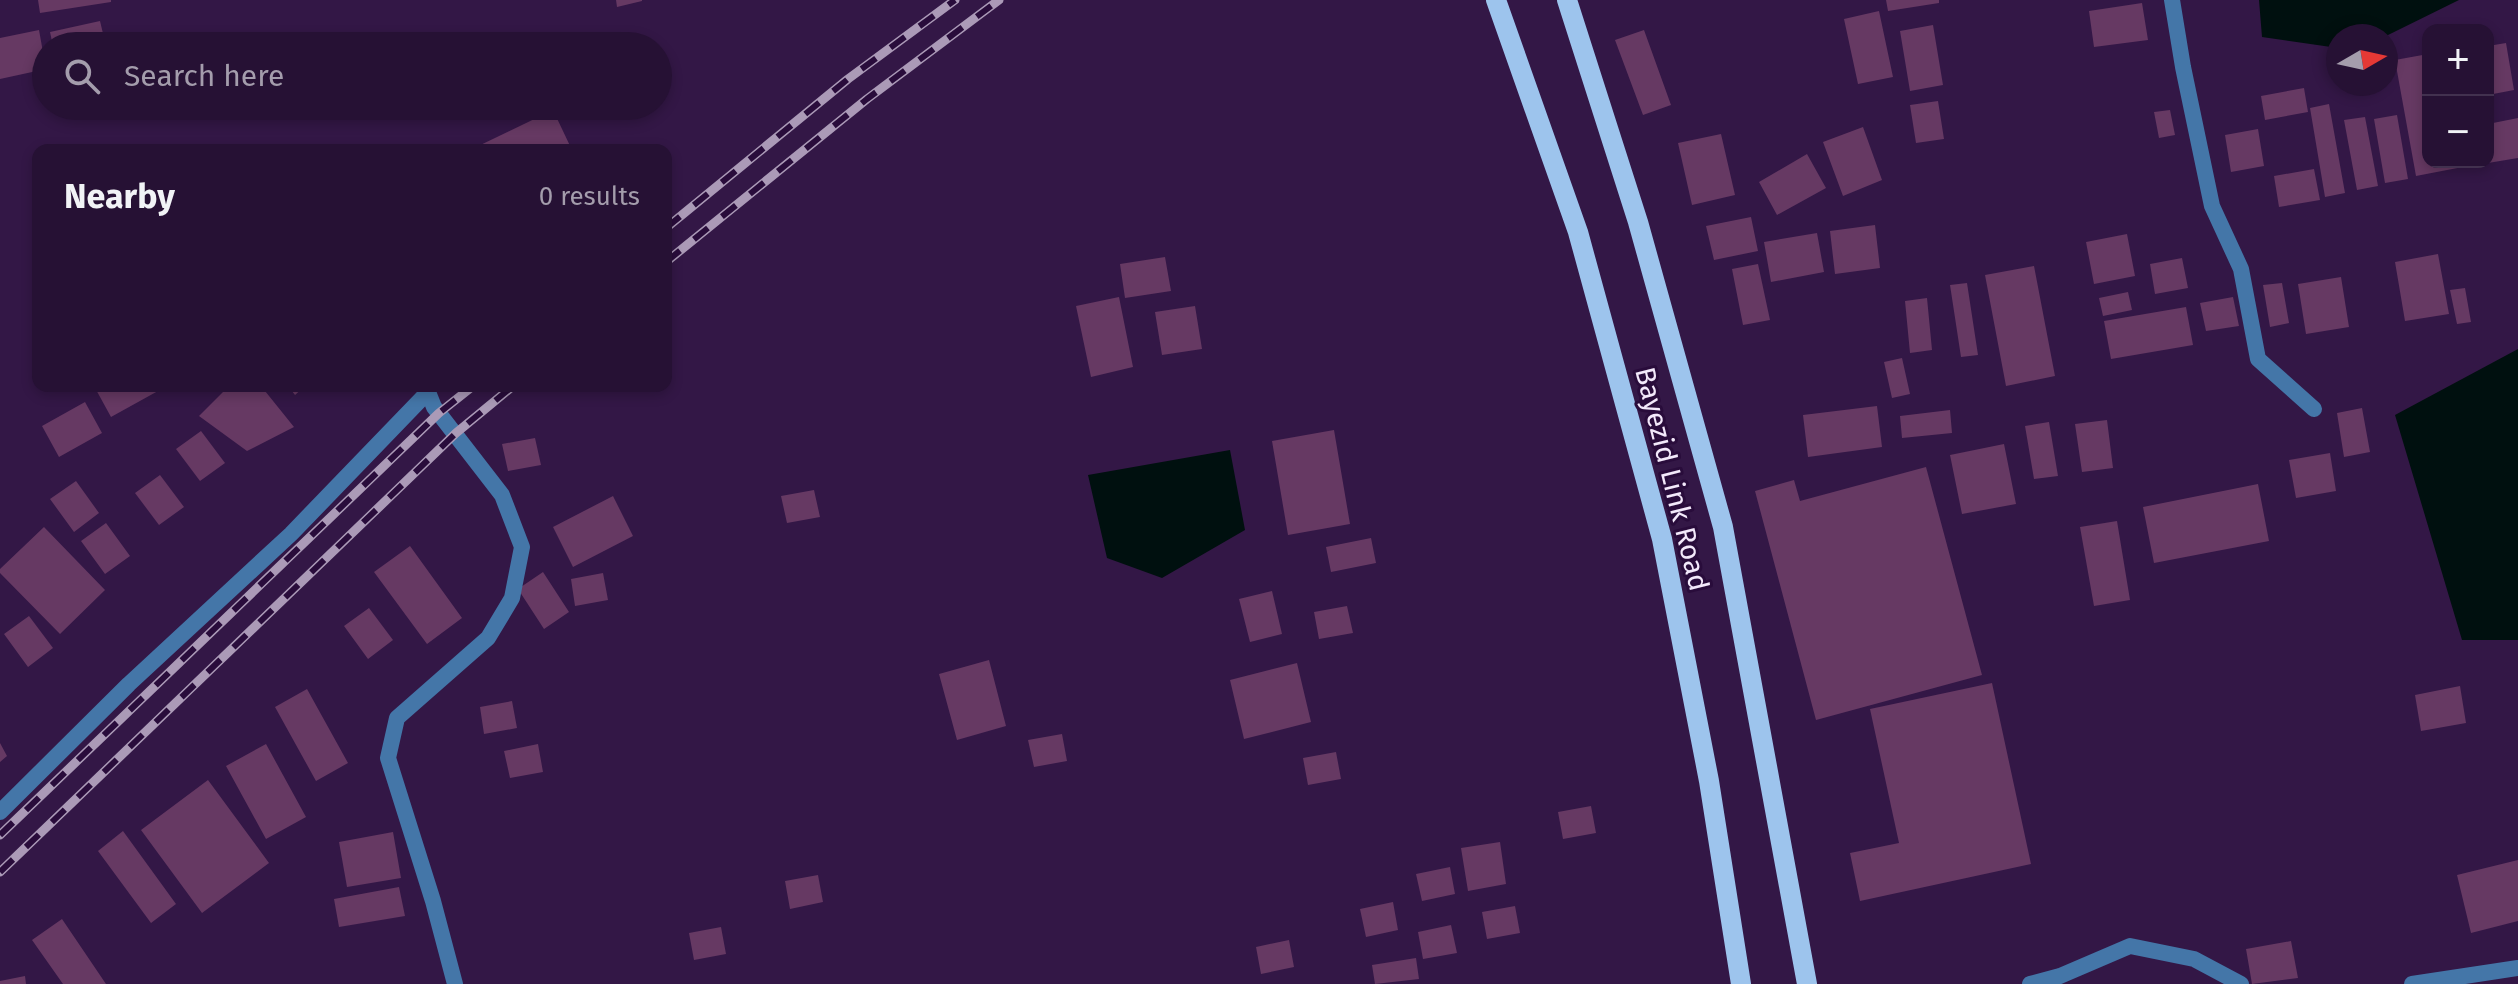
<!DOCTYPE html>
<html lang="en">
<head>
<meta charset="utf-8">
<style>
  :root { --surface:#261134; --page:#321f40; --text:#f1f3f6; --muted:#a49dac; --line:#42314f }
  body { margin:0; font-family:"Fira Sans",sans-serif; background:var(--page); color:var(--text) }
  .controls { position:absolute; right:24px; top:24px; display:grid; overflow:hidden; border-radius:16px; box-shadow:0 4px 12px #0003 }
  .controls button { width:72px; height:72px; display:grid; place-items:center; padding:0; border:0; border-bottom:2px solid var(--line); background:var(--surface); color:var(--text); font:40px sans-serif }
  .compass { position:absolute; left:2326px; top:24px; width:72px; height:72px; border-radius:50%; background:var(--surface); box-shadow:0 4px 12px #0003; rotate:81deg }
  .list { margin:0; padding:0; list-style:none }
  h2 { display:flex; justify-content:space-between; align-items:center; height:104px; margin:0; padding:0 32px; font-size:34px }
  h2 small { font-size:26px; font-weight:400; color:var(--muted) }
  .icon { flex:none; width:44px; height:44px; fill:none; stroke:currentColor; stroke-width:2; stroke-linecap:round; stroke-linejoin:round }
  .map { position:relative; flex:none; width:2518px; height:984px; overflow:hidden }
  .search { position:absolute; background:var(--surface); box-shadow:0 4px 12px #0003; left:32px; top:32px; width:640px; height:88px; display:flex; align-items:center; gap:20px; box-sizing:border-box; padding:0 28px; border-radius:44px; color:var(--muted); font-size:30px }
  .panel { position:absolute; background:var(--surface); box-shadow:0 4px 12px #0003; left:32px; top:144px; width:640px; height:248px; border-radius:16px }
  .map>svg:first-child { display:block }
  .water { fill:#00100f }
  .building { fill:#663963 }
  .lines { fill:none; stroke-linecap:round; stroke-linejoin:round }
  .service { stroke:#4476a8; stroke-width:16 }
  .minor { stroke:#4476a8; stroke-width:16 }
  .primary { stroke:#9dc4ed; stroke-width:20 }
  .rail-casing { stroke:#ab9ab7; stroke-width:9 }
  .rail { stroke:#290c3b; stroke-width:6; stroke-dasharray:18; stroke-linecap:butt }
  .labels { text-anchor:middle; dominant-baseline:central; stroke-width:6; stroke-linejoin:round; paint-order:stroke }
  .street-label { font-size:28px; fill:#f3e9fb; stroke:#290c3b }
</style>
</head>
<body>
<div class="map">
<svg width="2518" height="984" viewBox="0 0 2518 984">
  <rect width="100%" height="100%" fill="#331746"/>
  <path class="water" d="M2259,0H2459L2386,36H2338V48L2262,37Z
    M2518,349V640H2462L2395,415Z
    M1230,450L1245,530L1162,578L1107,558L1088,475Z"/>
  <path class="building" d="M38,0H111V2L40,13Z
    M616,0H642V1L617,7Z
    M1886,0H1939V3L1888,11Z
    M2142,3L2148,40L2094,47L2089,11Z
    M1879,11L1893,77L1858,84L1844,19Z
    M100,21L106,46H53L50,32Z
    M1933,25L1943,85L1910,91L1900,31Z
    M39,30L46,69L0,79V38Z
    M1644,30L1671,105L1643,115L1615,40Z
    M2506,43L2514,90L2488,95V46Z
    M2428,54V162H2472L2473,165L2416,176L2395,60Z
    M2304,88L2308,112L2265,120L2261,96Z
    M1938,101L1944,139L1916,143L1910,105Z
    M2329,104L2345,193L2325,197L2310,108Z
    M553,110L572,150H470Z
    M2170,110L2175,135L2159,138L2154,112Z
    M2397,115L2408,179L2385,183L2374,119Z
    M2365,117L2378,186L2357,190L2344,120Z
    M2518,118V158L2488,163V124Z
    M1863,127L1882,180L1843,196L1823,142Z
    M2258,129L2264,166L2231,172L2225,135Z
    M1721,134L1735,195L1692,205L1678,143Z
    M1807,154L1826,188L1777,215L1759,182Z
    M2314,169L2320,200L2279,207L2274,176Z
    M1751,217L1758,251L1714,260L1706,226Z
    M1875,225L1880,268L1835,274L1830,231Z
    M1817,233L1824,272L1771,282L1764,242Z
    M2127,234L2135,276L2094,284L2086,242Z
    M2438,254L2449,314L2405,321L2395,262Z
    M1165,257L1171,291L1125,298L1120,264Z
    M2182,258L2188,288L2155,294L2150,264Z
    M1758,264L1770,320L1743,325L1732,269Z
    M2034,266L2055,376L2006,386L1985,275Z
    M2341,277L2349,327L2306,334L2298,284Z
    M1967,283L1978,355L1961,357L1950,285Z
    M2282,283L2289,323L2270,327L2263,285Z
    M2465,288L2471,322L2457,324L2450,290Z
    M2128,292L2132,310L2103,316L2099,298Z
    M1119,297L1133,367L1091,377L1076,306Z
    M2233,297L2239,326L2206,331L2200,303Z
    M1927,298L1932,350L1910,353L1905,301Z
    M1195,306L1202,349L1162,355L1155,312Z
    M2186,307L2193,345L2111,359L2104,321Z
    M1902,358L1910,394L1892,398L1884,362Z
    M94,386H167L111,417Z
    M229,386H261L294,427L247,451L199,416Z
    M288,386H305L295,395Z
    M85,402L102,433L59,457L42,426Z
    M1877,406L1882,447L1808,457L1803,415Z
    M2362,408L2370,452L2344,457L2337,413Z
    M1950,410L1952,433L1902,438L1900,416Z
    M2107,420L2113,468L2082,472L2075,424Z
    M2049,422L2058,476L2034,479L2025,426Z
    M1334,430L1350,524L1288,535L1272,441Z
    M201,431L225,463L200,481L176,449Z
    M535,438L541,465L508,471L502,444Z
    M2004,444L2016,504L1962,514L1950,455Z
    M2330,453L2336,491L2296,498L2289,460Z
    M1926,467L1982,675L1816,720L1755,491L1794,480L1800,501Z
    M160,475L184,507L159,525L135,493Z
    M76,481L99,513L74,532L50,499Z
    M2258,484L2269,541L2154,563L2143,507Z
    M814,490L820,517L787,523L781,496Z
    M613,496L633,536L573,567L553,527Z
    M2117,521L2130,600L2094,606L2080,527Z
    M106,523L130,556L105,574L81,541Z
    M44,527L105,590L60,634L0,573V569Z
    M1371,538L1376,563L1331,572L1326,547Z
    M410,546L462,618L427,644L374,572Z
    M543,572L569,612L544,629L518,589Z
    M603,573L608,600L575,606L571,579Z
    M1272,591L1282,634L1250,642L1239,599Z
    M1347,606L1353,633L1319,639L1314,612Z
    M369,608L393,640L368,659L344,626Z
    M29,616L53,648L28,667L4,634Z
    M989,660L1006,726L957,740L939,674Z
    M1297,663L1311,722L1244,739L1230,680Z
    M1992,683L2031,864L1860,901L1850,853L1899,843L1870,709Z
    M2460,686L2466,723L2421,731L2415,695Z
    M307,689L348,763L316,781L275,707Z
    M512,701L517,728L484,734L480,707Z
    M1062,734L1067,761L1034,767L1028,740Z
    M0,743L7,756L0,762Z
    M266,744L306,817L266,839L226,766Z
    M538,744L543,772L510,778L504,751Z
    M1336,752L1341,779L1308,785L1303,758Z
    M208,780L269,863L202,913L141,830Z
    M1591,806L1596,833L1563,839L1558,812Z
    M123,831L176,904L151,923L98,851Z
    M393,832L401,878L347,887L339,842Z
    M1500,842L1506,884L1468,891L1461,848Z
    M2518,860V921L2471,933L2457,875Z
    M1450,867L1455,894L1422,901L1416,874Z
    M818,875L823,902L790,909L785,881Z
    M399,887L405,916L339,927L334,899Z
    M1393,902L1398,930L1366,937L1360,909Z
    M1515,906L1520,933L1487,939L1482,912Z
    M62,919L106,984H63L32,940Z
    M1451,925L1457,953L1423,959L1418,932Z
    M721,927L726,954L694,960L689,933Z
    M1289,940L1294,967L1261,974L1256,947Z
    M2291,941L2298,978L2252,984L2246,949Z
    M1416,958L1419,979L1375,984L1372,965Z
    M25,976L26,984H0V981Z"/>
  <g class="lines">
    <path class="service" d="M2030,984L2060,976L2130,946L2194,959L2241,984
      M2412,984L2518,968"/>
    <path class="minor" d="M2172,0L2183,67L2212,206L2241,269L2258,359L2314,409
      M0,812L129,684L291,534L428,392L434,407L502,495L522,547L512,598L488,638L397,718L388,758L433,901L455,984"/>
    <path class="primary" d="M1496,0L1578,232L1662,539L1709,781L1741,984
      M1567,0L1638,222L1723,527L1807,984"/>
    <defs>
      <path id="rail" d="M666,228L848,79L955,0
        M666,262L867,99L999,0
        M0,835L439,413L473,386
        M0,872L456,433L513,386"/>
    </defs>
    <use href="#rail" class="rail-casing"/>
    <use href="#rail" class="rail"/>
  </g>
  <g class="labels">
    <g class="street-label">
      <text transform="translate(1672 479) rotate(76)">Bayezid Link Road</text>
    </g>
  </g>
</svg>
<div class="controls">
<button>+</button>
<button>−</button>
</div>
<svg class="compass" viewBox="-18 -18 36 36"><path d="M0-13l5 13h-10z" fill="#e53935"/><path d="M0 13l5-13h-10z" fill="#a49dac"/></svg>
<div class="search"><svg class="icon" aria-label="search" viewBox="0 0 24 24"><circle cx="10" cy="10" r="6"/><path d="M15 15l6 6"/></svg>Search here</div>
<section class="panel">
<h2>Nearby<small>0 results</small></h2>
<ul class="list">
</ul>
</section>
</div>
</body>
</html>
